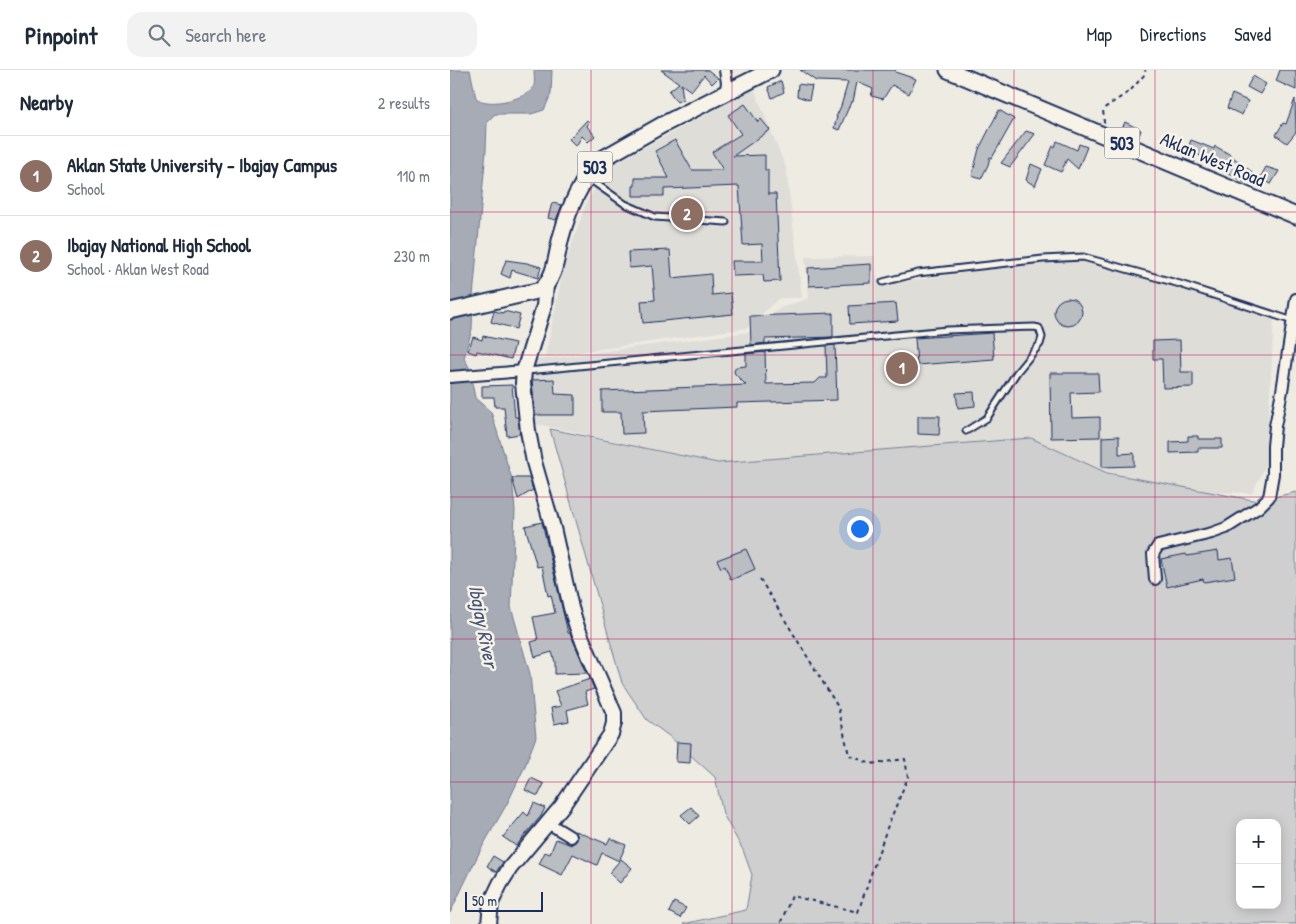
<!DOCTYPE html>
<html lang="en">
<head>
<meta charset="utf-8">
<style>
  :root { --surface:#fff; --page:#f2f2f3; --text:#1f2937; --muted:#747a83; --line:#e0e1e3; --accent:#111827 }
  body { margin:0; font-family:"Patrick Hand",sans-serif; background:var(--page); color:var(--text) }
  .controls { position:absolute; right:15px; bottom:15px; display:grid; overflow:hidden; border-radius:10px; box-shadow:0 2px 12px #0003 }
  .controls button { width:45px; height:45px; display:grid; place-items:center; padding:0; border:0; border-bottom:1px solid var(--line); background:var(--surface); color:var(--text); font:25px sans-serif }
  .scale { position:absolute; left:15px; bottom:12px; width:78px; box-sizing:border-box; padding-left:5px; border:2px solid #1b2f5e; border-top:0; font-size:14px; line-height:18px; white-space:nowrap; color:#1b2f5e; -webkit-text-stroke:4px #f7f3e8; paint-order:stroke }
  .you { position:absolute; left:409px; top:458px; width:18px; height:18px; margin:-12px; border:4px solid #fff; border-radius:50%; background:#1a73e8; box-shadow:0 0 0 8px #1a73e833 }
  .badge { display:grid; place-items:center; width:32px; height:32px; border-radius:50%; background:var(--accent); color:#fff; font-size:16px; font-weight:700 }
  .pin { position:absolute; translate:-50% -50%; border:2px solid #fff; box-shadow:0 1px 5px #0006 }
  .list { margin:0; padding:0; list-style:none }
  h2 { display:flex; justify-content:space-between; align-items:center; height:65px; margin:0; padding:0 20px; font-size:21px }
  h2 small { font-size:16px; font-weight:400; color:var(--muted) }
  .list li { display:grid; grid-template-columns:32px 1fr auto; gap:15px; align-items:center; box-sizing:border-box; height:80px; padding:0 20px; border-top:1px solid var(--line) }
  .list b { display:block; font-size:19px; white-space:nowrap }
  .list p { margin:0; font-size:16px; white-space:nowrap; color:var(--muted) }
  .list em { font-size:16px; font-style:normal; color:var(--muted) }
  .icon { flex:none; width:28px; height:28px; fill:none; stroke:currentColor; stroke-width:2; stroke-linecap:round; stroke-linejoin:round }
  .map { position:relative; flex:none; width:846px; height:854px; overflow:hidden }
  header { display:flex; align-items:center; gap:30px; box-sizing:border-box; height:70px; padding:0 25px; background:var(--surface); border-bottom:1px solid var(--line) }
  header strong { font-size:24px }
  nav { display:flex; gap:28px; margin-inline-start:auto; font-size:18px }
  .search { width:350px; height:45px; background:var(--page); display:flex; align-items:center; gap:12px; box-sizing:border-box; padding:0 18px; border-radius:15px; color:var(--muted); font-size:19px }
  main { display:flex }
  aside { flex:1; background:var(--surface) }
  .map>svg:first-child { display:block }
  .built { fill:#deddd8 }
  .green { fill:#cfcfcf; stroke:#757f96; fill-rule:evenodd }
  .water { fill:#a6abb5; stroke:#6e7992 }
  .building { fill:#babdc2; stroke:#1b2f5e }
  .lines { fill:none; stroke-linecap:round; stroke-linejoin:round }
  .lane-casing { stroke:#1b2f5e; stroke-width:9 }
  .street-casing { stroke:#1b2f5e; stroke-width:14 }
  .secondary-casing { stroke:#1b2f5e; stroke-width:18 }
  .primary-casing { stroke:#1b2f5e; stroke-width:19 }
  .path { stroke:#1b2f5e; stroke-width:2; stroke-dasharray:4 4; stroke-linecap:butt }
  .lane { stroke:#f7f3e8; stroke-width:5 }
  .street { stroke:#f7f3e8; stroke-width:10 }
  .secondary { stroke:#f7f3e8; stroke-width:14 }
  .primary { stroke:#f7f3e8; stroke-width:15 }
  .grid { fill:none; stroke:#c2185b; stroke-width:1; stroke-opacity:0.55 }
  .labels { text-anchor:middle; dominant-baseline:central; stroke-width:5; stroke-linejoin:round; paint-order:stroke }
  .shield { fill:#f7f3e8; stroke:#5d6a87; stroke-width:1 }
  .shield-label { font-size:18px; font-weight:bold; fill:#1b2f5e }
  .street-label { font-size:19px; fill:#1b2f5e; stroke:#f7f3e8 }
  .water-label { font-size:20px; font-style:italic; fill:#455478; stroke:#f7f3e8 }
</style>
</head>
<body>
<header>
<strong>Pinpoint</strong>
<div class="search"><svg class="icon" aria-label="search" viewBox="0 0 24 24"><circle cx="10" cy="10" r="6"/><path d="M15 15l6 6"/></svg>Search here</div>
<nav><a>Map</a><a>Directions</a><a>Saved</a></nav>
</header>
<main>
<aside>
<h2>Nearby<small>2 results</small></h2>
<ul class="list">
<li><span class="badge" style="background:#8d6e63">1</span><div><b>Aklan State University - Ibajay Campus</b><p>School</p></div><em>110 m</em></li>
<li><span class="badge" style="background:#8d6e63">2</span><div><b>Ibajay National High School</b><p>School · Aklan West Road</p></div><em>230 m</em></li>
</ul>
</aside>
<div class="map">
<svg width="846" height="854" viewBox="0 0 846 854">
  <rect width="100%" height="100%" fill="#eeebe2"/>
  <filter id="ink" filterUnits="userSpaceOnUse"><feTurbulence type="fractalNoise" baseFrequency=".02" numOctaves="2"/><feDisplacementMap in="SourceGraphic" scale="10" xChannelSelector="R" yChannelSelector="G"/><feConvolveMatrix kernelMatrix="1 2 1 2 8 2 1 2 1" color-interpolation-filters="sRGB"/></filter>
  <g filter="url(#ink)">
    <path class="built" d="M304,19L336,98L352,228H329L297,258L95,287L113,200L138,128L165,93Z
      M424,186L428,215L633,187L824,249L816,395L802,423L756,422L657,403L581,368L268,393L82,353L79,305L88,290L300,262L330,238L359,228L355,187Z"/>
    <path class="green" d="M100,359L268,393L581,368L657,403L808,431L846,422V854H233L296,840L302,805L293,780L273,744L265,707L219,666L197,650L172,613ZM790,753H827V835H790Z"/>
    <path class="water" d="M0,0H20L26,28C29,30 33,32 37,32C49,34 79,28 84,16C85,12 84,5 84,0H102L101,24L94,40L81,44H45L37,52L36,80L23,227L22,259L14,288L19,297L25,328L41,342L62,409L65,440L61,537L80,604L86,667L75,696L58,732L31,779L0,843Z"/>
    <path class="building" d="M211,0H258L268,8L262,14L254,5L241,21L231,14L233,29L227,32L219,21L229,13Z
      M350,0H446L445,2L466,9L459,24L442,15L433,29L421,26L423,19L407,12L403,32H401L389,60L384,58L387,47H386L391,36L398,12L366,11Z
      M830,0H846V20L826,11Z
      M803,6L816,14L810,24L797,17Z
      M331,11L334,22L322,28L318,17Z
      M348,14L362,16L359,30L347,26Z
      M782,24L798,31L792,45L777,38Z
      M845,29L846,62L837,73L826,65L833,53L836,54Z
      M295,34L308,52L311,49L320,60L283,86L315,85V100H318V124H326L330,211L314,212L313,205L283,206L282,191H313L312,174L293,175L289,116L214,119V126H183V116H185V108H219L205,81L225,70L242,100H273L262,82L291,64L278,45Z
      M549,40L564,49L542,88L540,87L538,95L531,109L522,106L529,79Z
      M137,50L139,52L137,56L145,66L138,72L132,66L126,76L119,69Z
      M675,52L691,60L688,69L672,59Z
      M576,61L585,64L560,97L551,93Z
      M741,70L764,79L765,76L779,84L802,102L795,113L747,84L744,93L734,89Z
      M607,71L627,80L629,74L637,77L628,99L617,89L611,102L595,95L603,76L605,77Z
      M581,94L592,99L585,116L576,110Z
      M816,97L829,101L821,114L810,108Z
      M102,133L112,135L106,150L98,148Z
      M220,180L222,208L261,204L262,225L281,223L283,244L193,253L191,231L205,230L202,196L179,198L178,182Z
      M56,190L77,193L91,197L88,208L62,200L60,208L51,204Z
      M421,194V213L359,216L358,198Z
      M604 242a14 14 0 1 1 28 0a14 14 0 1 1-28 0Z
      M446,233L448,251L400,254L399,236Z
      M44,241L53,243L54,241L70,245L66,259L41,252Z
      M383,243V267L315,269V273L301,275L300,246Z
      M542,263L544,289L467,295L465,268Z
      M33,266L65,273L61,289L27,281L26,284L18,281L23,267L32,270Z
      M730,270L731,302H743V317L713,318L712,289H703V271Z
      M385,275L387,330L287,333V337L193,341L194,363L172,364L171,342H152V321L296,315L285,304L284,301L286,297L296,296V284L315,282L316,314L365,313L370,308H377L376,276Z
      M600,303H648L649,322L621,323L622,348L650,347V367L601,368Z
      M104,309L105,324L125,325V345H85L82,310Z
      M62,315L65,347H68L70,364L57,366L54,337H45L44,327H32V316Z
      M524,322L525,336L508,338L506,323Z
      M468,346H490L489,365L468,364Z
      M669,366V384L684,383V396L652,397V367Z
      M738,366H748V369H772V378H748V382L720,383V372L738,371Z
      M62,408H79L83,420L68,429Z
      M92,452L118,563H120L137,603L105,604V592L102,582L85,587L81,572L88,570L83,547L105,543L101,525L98,526L92,496L87,497L75,456Z
      M296,479L305,499L281,510L275,496L271,498L267,490Z
      M768,481L769,490L782,488L785,507L754,512L753,509L717,517L711,489L736,484L737,486Z
      M140,609L144,619L135,622L138,634L117,640L119,651L104,654L101,638L111,636L105,621Z
      M227,672L241,673L240,693L226,692Z
      M81,708L94,714L88,726L75,720Z
      M84,733L95,738L91,746L66,776L53,767L74,742L78,746Z
      M241,737L249,746L240,754L231,745Z
      M126,761L157,774L160,768L176,775L169,791L152,783L147,795L123,784L112,805L89,794L95,782L100,784L106,769L121,775L127,770Z
      M43,786L53,792L46,802L37,796Z
      M171,789L182,798L170,813L159,803Z
      M224,832L236,838L230,848L219,842Z"/>
    <g class="lines">
      <defs>
        <path id="lane" d="M138,108L175,134L205,147L276,152
          M433,212L468,203L593,189L633,187L730,214L843,251
          M77,301L497,260L584,257L589,258L592,267L590,274L567,302L537,348L516,361"/>
        <path id="street" d="M275,24L277,13L275,0
          M0,307L74,301
          M705,509L703,484L708,476L762,463L776,458L809,437L819,427L823,404V376L825,356L832,321L846,229
          M98,753L121,767"/>
        <path id="secondary" d="M39,854L41,833L50,814L60,798L112,736L161,664L164,653V643L127,557L121,538L103,458L84,392L78,361L73,313L74,301L94,236L96,216"/>
        <path id="primary" d="M498,0L846,146
          M0,241L91,220C106,207 106,186 111,167C119,138 130,111 152,89L212,55L321,0"/>
      </defs>
      <use href="#lane" class="lane-casing"/>
      <use href="#street" class="street-casing"/>
      <use href="#secondary" class="secondary-casing"/>
      <use href="#primary" class="primary-casing"/>
      <path class="path" d="M654,53L653,39L680,21L696,3L695,0
        M310,509L388,637L399,685L421,694L455,689L458,707L437,758L408,842L342,826L330,854"/>
      <use href="#lane" class="lane"/>
      <use href="#street" class="street"/>
      <use href="#secondary" class="secondary"/>
      <use href="#primary" class="primary"/>
    </g>
  </g>
  <path class="grid" d="M141,0V854M282,0V854M423,0V854M564,0V854M705,0V854M0,142H846M0,285H846M0,427H846M0,569H846M0,712H846"/>
  <g class="labels">
    <g class="shield">
      <rect x="654.5" y="57.5" width="35" height="31" rx="4"/>
      <rect x="127.5" y="81.5" width="35" height="31" rx="4"/>
    </g>
    <g class="shield-label">
      <text x="672" y="73">503</text>
      <text x="145" y="97">503</text>
    </g>
    <g class="street-label">
      <text transform="translate(763 89) rotate(23)">Aklan West Road</text>
    </g>
    <g class="water-label">
      <text transform="translate(34 556) rotate(79)">Ibajay River</text>
    </g>
  </g>
</svg>
<div class="controls">
<button>+</button>
<button>−</button>
</div>
<div class="scale">50 m</div>
<div class="you"></div>
<div class="pin badge" style="left:452px;top:298px;background:#8d6e63">1</div>
<div class="pin badge" style="left:237px;top:144px;background:#8d6e63">2</div>
</div>
</main>
</body>
</html>
